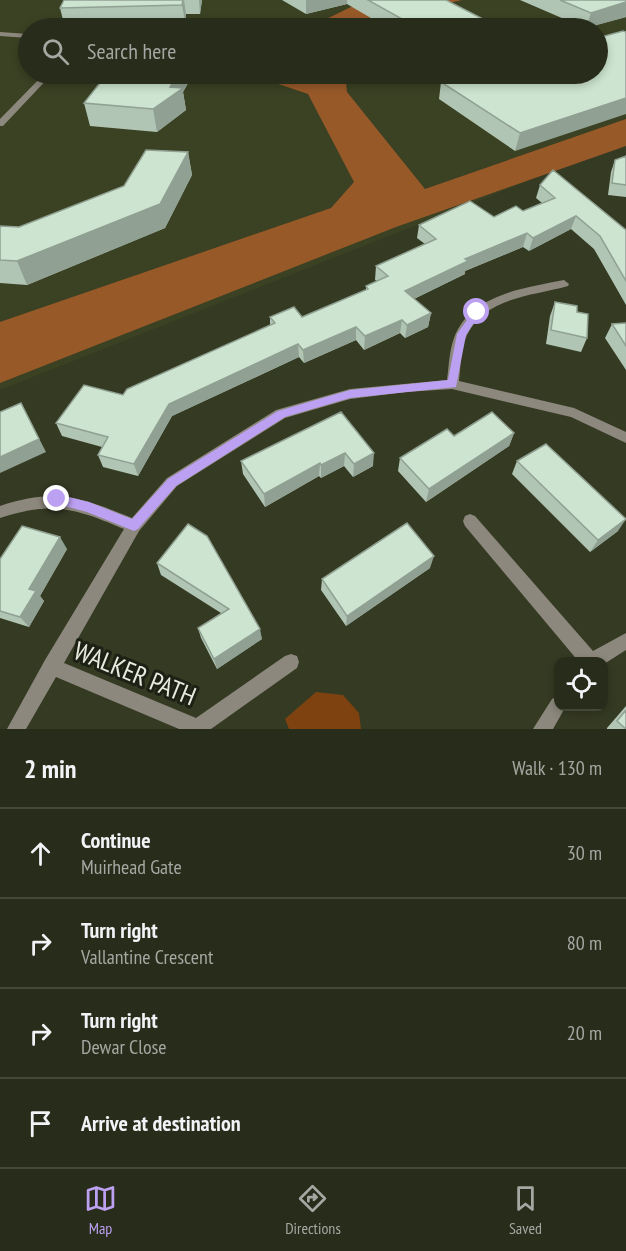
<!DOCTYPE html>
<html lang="en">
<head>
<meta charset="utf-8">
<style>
  :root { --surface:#282c1a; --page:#303423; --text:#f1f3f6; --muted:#a5a7a2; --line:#444839; --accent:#bca0f2 }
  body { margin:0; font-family:"PT Sans Narrow",sans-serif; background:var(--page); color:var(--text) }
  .controls { position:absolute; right:18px; bottom:18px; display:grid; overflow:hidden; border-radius:12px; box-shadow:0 3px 9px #0003 }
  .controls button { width:54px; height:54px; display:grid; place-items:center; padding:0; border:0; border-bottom:2px solid var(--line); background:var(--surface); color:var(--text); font:30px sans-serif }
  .stop { position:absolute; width:18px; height:18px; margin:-14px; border:4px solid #bca0f2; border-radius:50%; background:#fff }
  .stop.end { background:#bca0f2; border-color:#fff; box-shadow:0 2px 6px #0008 }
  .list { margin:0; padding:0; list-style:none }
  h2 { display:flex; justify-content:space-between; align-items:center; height:78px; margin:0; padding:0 24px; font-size:26px }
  h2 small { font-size:20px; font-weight:400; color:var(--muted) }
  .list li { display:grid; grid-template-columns:39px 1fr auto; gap:18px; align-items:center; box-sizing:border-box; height:90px; padding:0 24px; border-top:2px solid var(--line) }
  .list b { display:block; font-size:22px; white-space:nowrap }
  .list p { margin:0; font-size:20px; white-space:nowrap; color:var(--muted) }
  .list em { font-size:20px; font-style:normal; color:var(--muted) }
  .icon { flex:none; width:33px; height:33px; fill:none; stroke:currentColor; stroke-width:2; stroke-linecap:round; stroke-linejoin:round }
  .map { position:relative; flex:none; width:626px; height:729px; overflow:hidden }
  .search { position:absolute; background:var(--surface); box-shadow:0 3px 9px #0003; left:18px; right:18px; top:18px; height:66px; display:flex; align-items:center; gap:15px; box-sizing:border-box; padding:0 21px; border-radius:33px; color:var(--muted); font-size:22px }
  .sheet { height:438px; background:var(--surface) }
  nav { display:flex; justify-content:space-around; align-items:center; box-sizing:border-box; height:84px; border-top:2px solid var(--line); background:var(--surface); font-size:16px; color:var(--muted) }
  nav a { display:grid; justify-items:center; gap:3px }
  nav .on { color:var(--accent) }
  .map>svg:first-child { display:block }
  .built { fill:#3b4123; fill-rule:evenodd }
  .green { fill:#7d420f }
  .forest { fill:#985929 }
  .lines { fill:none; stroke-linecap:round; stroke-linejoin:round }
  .minor { fill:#8d887d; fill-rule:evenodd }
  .wall { fill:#b0c5b3 }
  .shaded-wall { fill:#90a092 }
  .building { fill:#cde5d0; stroke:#90a092; stroke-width:1.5 }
  .route { fill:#bca0f2 }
  .labels { text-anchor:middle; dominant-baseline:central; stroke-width:6; stroke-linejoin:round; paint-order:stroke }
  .near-street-label { font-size:26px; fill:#e7eadd; stroke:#1d2015 }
</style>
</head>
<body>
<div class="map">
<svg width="626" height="729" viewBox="0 0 626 729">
  <rect width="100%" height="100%" fill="#353a23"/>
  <path class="built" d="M0,0H626V142L0,390ZM28,28H598V74H28Z"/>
  <path class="green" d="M316,692L343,695L359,713L361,729H289L285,719Z"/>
  <path class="forest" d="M375,0H462L373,20L364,28H141L266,27L318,23L351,7Z
    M249,74H345L347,92L425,189L626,119V146L396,227L0,383V322L331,208L354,182L308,94Z"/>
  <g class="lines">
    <path class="minor" d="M0,32L28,34V38L0,36Z
      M44,74H52L3,126H0V119Z
      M564,280L569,284L568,286C533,296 485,297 467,335C460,349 461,366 459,381L574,408L626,432V443L571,417L452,389L406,392L350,399L285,418L177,486L139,531L64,663L196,718L285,656L291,654L297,656L299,662L297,668L211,729H179L56,677L26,729H7L45,660L124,529C75,508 52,501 0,518V506C55,488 80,497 132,518L167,478L276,410L350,389L447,380C449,366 449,352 454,338C470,294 525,288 564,280Z
      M470,514L475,516L593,651L626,633V650L604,664V662H579L465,526L463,521L465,516Z
      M558,696V706H566L553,729H533L552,699Z"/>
  </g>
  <path class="wall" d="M64,0H202L200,14H186L185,21L64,24L60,8Z
    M282,0H446L483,19L481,28H388L347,4L306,14Z
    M520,0H626V17L585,28Z
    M107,74H192V76L183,92L186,110L157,132L90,126L84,103Z
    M597,74L515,151L439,99L441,82Z
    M188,152L192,175L165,228L27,285L0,283V226L19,227L124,186Z
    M626,156V197L608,195L611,172L615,160Z
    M540,185L626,230V305L594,249L571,229L529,251L523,247L465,271V274L414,299L431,313L428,327L405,338L400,333L364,350L356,340L304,363L299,357L172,416L138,476L103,467L98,455L102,447L62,436L56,423L123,395L270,325V317H302L366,290V286L377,281L375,280L376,266L425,244L417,238L419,225L494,217L523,211L542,203L536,198Z
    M555,302L577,312L587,338L581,352L546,344L550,316Z
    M626,323V370L605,338L612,324Z
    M341,412L373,466L353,477L344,466L321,478L319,476L265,507L243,474L241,461Z
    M514,433L509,446L426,502L398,471L400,458L454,436Z
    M517,461L618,531L590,552L512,474Z
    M188,524L262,639L217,669L201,638L198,628L221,613L161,575L157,563Z
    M67,549L40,596L44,601L29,627L0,618V559Z
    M430,568L346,626L321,590L322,579Z
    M626,706V729H607V728Z"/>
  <path class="shaded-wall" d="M184,0L186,14L185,21L182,5Z
    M199,0H202L200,14Z
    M306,0H347V4L306,14Z
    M626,2V17L586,28L591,13Z
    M483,19L481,28H445Z
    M178,74H192V76L183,92L186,110L157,132L153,109L170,87Z
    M626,98V114L515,151L520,133Z
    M188,152L192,175L165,228L27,285L17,261Z
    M576,216L571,229L529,251L533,238Z
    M527,233L523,247L465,271V274L403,304L405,291L465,259Z
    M431,313L428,327L405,338L407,325Z
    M402,320L400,333L364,350L365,336Z
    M356,327V340L304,363L303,350Z
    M298,344L299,357L172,416L138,476L134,464L169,404Z
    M28,417L46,452L0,473V457Z
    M514,433L509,446L426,502L429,489Z
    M345,453L344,466L321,478V465Z
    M374,453L373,466L353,477L354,464Z
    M320,463L319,476L265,507L264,494Z
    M626,519L618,531L590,552L598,540Z
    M60,537L67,549L40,596L44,601L29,627L20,617L29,589Z
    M434,556L430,568L346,626L347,616Z
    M260,629L262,639L217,669L214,659Z"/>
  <path class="building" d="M64,0H183L182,5L60,8Z
    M368,0H446L483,19L445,28H418Z
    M560,0H626V2L591,13Z
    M623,31L626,32V98L520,133L441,82L471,74H597V38Z
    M107,74H178L170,87L183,88L153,109L84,103Z
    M146,150L188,152L160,204L17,261L0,260V226L19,227L124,186Z
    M626,156V185L612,183L615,160Z
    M553,170L626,230V281L600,236L576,216L533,238L527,233L465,259L468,261L405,291L431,313L407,325L402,320L365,336L356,327L303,350L298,344L169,404L134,464L98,455L108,437L56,423L84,385L123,395L127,389L275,323L270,317L294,307L302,317L368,289L366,286L388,276L376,266L436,239L419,225L470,201L494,217L516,206L523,211L555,198L540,185Z
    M555,302L577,306V312L588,314L587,338L551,330Z
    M626,323V346L612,324Z
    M21,403L39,439L0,457V412Z
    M341,412L374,453L354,464L345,453L321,465L320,463L264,494L241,461Z
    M492,412L514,433L429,489L400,458L447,429L454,436Z
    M546,444L626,519L598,540L517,461Z
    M407,523L434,556L347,616L322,579Z
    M188,524L207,536L260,629L214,659L198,628L229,609L157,563Z
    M22,526L60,537L29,589L36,591L20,617L0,611V559Z
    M626,710V729L617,721Z"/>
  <path class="route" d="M477,309L481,312L466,335L456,387L350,398L285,417L176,486L138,529L134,531L87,512L53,503L52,499L57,494L89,502L132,519L168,479L278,411L350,390L448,380L457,334L474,310Z"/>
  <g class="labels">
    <g class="near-street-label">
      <text transform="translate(135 673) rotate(22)">WALKER PATH</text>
    </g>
  </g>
</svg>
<div class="controls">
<button><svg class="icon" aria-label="locate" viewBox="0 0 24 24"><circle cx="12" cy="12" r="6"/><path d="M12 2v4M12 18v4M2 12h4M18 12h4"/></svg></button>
</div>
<div class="stop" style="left:477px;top:312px"></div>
<div class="stop end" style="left:57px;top:499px"></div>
<div class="search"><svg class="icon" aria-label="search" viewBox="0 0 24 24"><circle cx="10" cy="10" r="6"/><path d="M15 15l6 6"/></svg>Search here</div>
</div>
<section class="sheet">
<h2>2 min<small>Walk · 130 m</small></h2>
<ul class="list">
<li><svg class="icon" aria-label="ahead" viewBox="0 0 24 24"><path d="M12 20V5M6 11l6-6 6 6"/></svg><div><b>Continue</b><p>Muirhead Gate</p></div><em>30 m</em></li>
<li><svg class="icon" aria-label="right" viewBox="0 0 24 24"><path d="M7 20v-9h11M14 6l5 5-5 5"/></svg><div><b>Turn right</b><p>Vallantine Crescent</p></div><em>80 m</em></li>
<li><svg class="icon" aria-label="right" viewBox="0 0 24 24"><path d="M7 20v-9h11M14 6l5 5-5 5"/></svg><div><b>Turn right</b><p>Dewar Close</p></div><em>20 m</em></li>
<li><svg class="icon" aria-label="arrive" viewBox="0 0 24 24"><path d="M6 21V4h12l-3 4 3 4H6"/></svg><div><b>Arrive at destination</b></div></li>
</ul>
</section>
<nav>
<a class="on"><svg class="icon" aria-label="map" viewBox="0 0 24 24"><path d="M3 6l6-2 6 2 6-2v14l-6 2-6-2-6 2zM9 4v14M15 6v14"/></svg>Map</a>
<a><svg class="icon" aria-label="directions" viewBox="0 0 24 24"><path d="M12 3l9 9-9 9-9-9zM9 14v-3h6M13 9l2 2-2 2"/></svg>Directions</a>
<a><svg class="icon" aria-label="saved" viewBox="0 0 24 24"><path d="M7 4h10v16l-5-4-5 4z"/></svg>Saved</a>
</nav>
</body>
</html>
